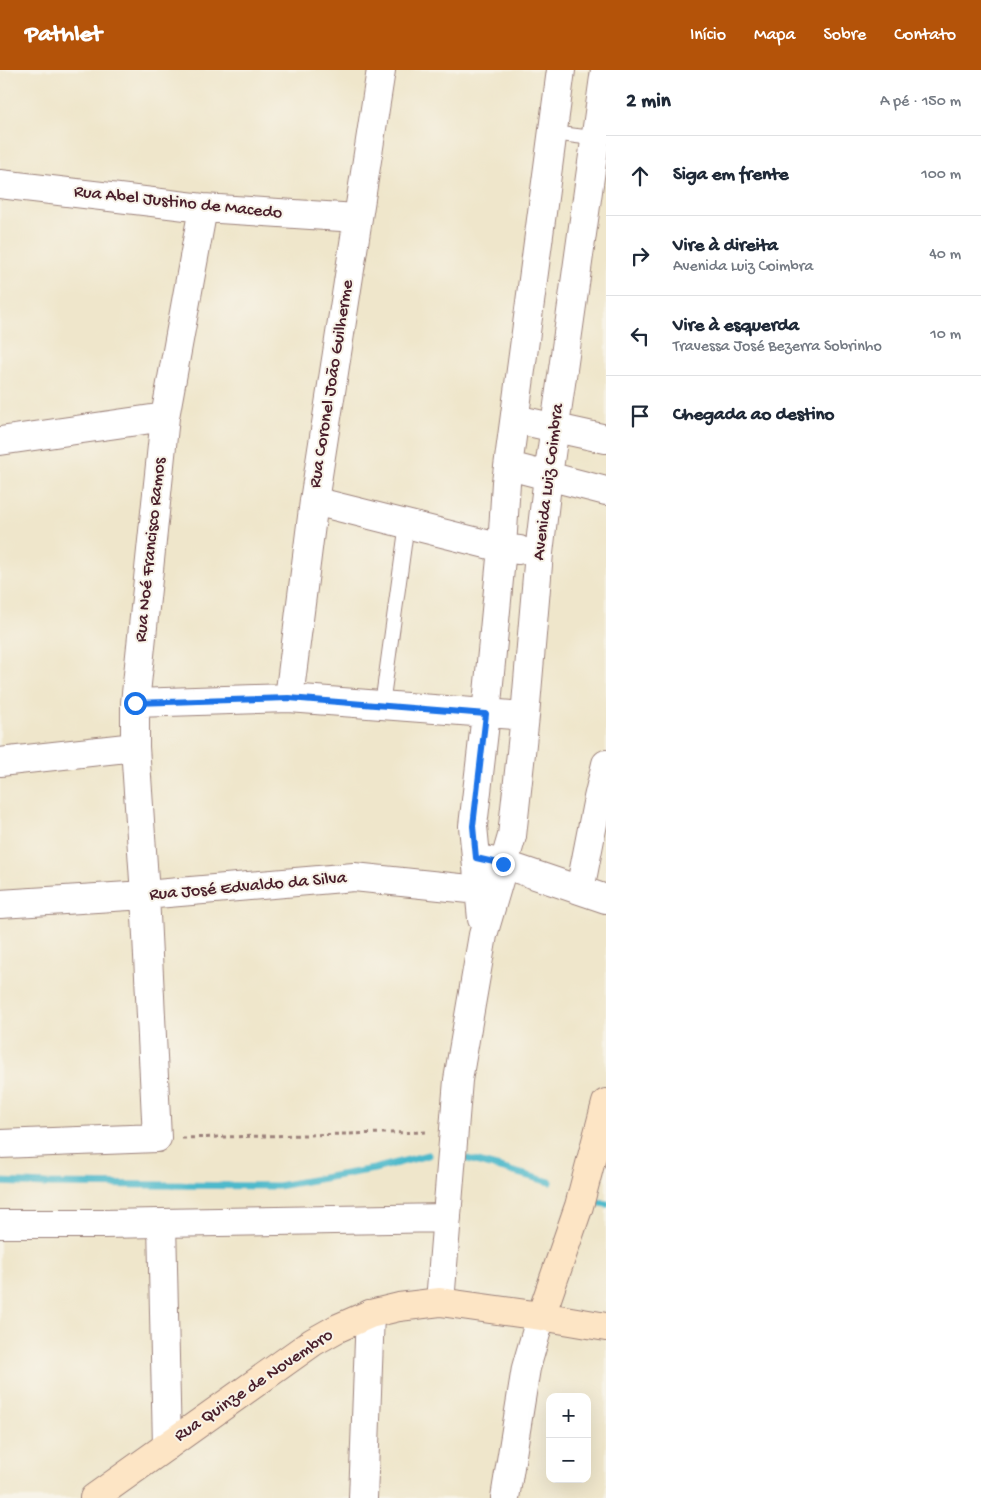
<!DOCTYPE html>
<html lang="pt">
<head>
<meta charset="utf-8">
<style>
  :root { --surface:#fff; --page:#f2f2f3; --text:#1f2937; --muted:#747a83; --line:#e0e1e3; --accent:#b45309 }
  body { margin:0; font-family:"Gochi Hand",sans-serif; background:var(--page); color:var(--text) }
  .controls { position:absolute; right:15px; bottom:15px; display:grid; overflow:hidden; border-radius:10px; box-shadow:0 5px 20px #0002 }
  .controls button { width:45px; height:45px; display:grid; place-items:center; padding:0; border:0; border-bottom:1px solid var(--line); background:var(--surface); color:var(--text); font:25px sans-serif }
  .stop { position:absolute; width:15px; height:15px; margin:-11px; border:4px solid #1a73e8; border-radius:50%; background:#fff }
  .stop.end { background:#1a73e8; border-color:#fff; box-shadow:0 1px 5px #0008 }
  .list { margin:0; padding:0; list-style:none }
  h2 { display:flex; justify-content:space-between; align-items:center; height:65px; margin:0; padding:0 20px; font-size:21px }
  h2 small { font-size:16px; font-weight:400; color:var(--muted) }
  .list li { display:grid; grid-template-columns:32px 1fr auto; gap:15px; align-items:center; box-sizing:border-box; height:80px; padding:0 20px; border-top:1px solid var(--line) }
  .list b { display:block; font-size:19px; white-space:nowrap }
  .list p { margin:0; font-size:16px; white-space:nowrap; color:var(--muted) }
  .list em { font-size:16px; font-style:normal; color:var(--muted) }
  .icon { flex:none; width:28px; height:28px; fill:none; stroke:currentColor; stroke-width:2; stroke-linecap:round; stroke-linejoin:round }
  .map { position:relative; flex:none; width:606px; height:1428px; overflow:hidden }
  header { display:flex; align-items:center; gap:30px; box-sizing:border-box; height:70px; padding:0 25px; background:var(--accent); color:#fff }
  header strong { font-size:24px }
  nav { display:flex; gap:28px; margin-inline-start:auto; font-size:18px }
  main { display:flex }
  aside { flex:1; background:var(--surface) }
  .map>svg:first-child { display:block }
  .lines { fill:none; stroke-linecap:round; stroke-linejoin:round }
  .stream { stroke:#4eb9cb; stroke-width:7 }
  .lane-casing { stroke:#9c827b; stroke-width:16 }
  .street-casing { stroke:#9c827b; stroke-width:30 }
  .secondary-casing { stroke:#9c827b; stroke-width:30 }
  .path { stroke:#9c827b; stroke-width:3; stroke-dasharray:4 4; stroke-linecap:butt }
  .lane { stroke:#fff; stroke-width:14 }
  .street { stroke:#fff; stroke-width:28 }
  .secondary { stroke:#fde5c5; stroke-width:28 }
  .route { stroke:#1a73e8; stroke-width:6 }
  .labels { text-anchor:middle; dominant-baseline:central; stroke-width:4; stroke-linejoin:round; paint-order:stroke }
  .street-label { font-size:18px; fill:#4a1f2b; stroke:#f7f3e8 }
</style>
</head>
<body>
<header>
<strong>Pathlet</strong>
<nav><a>Início</a><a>Mapa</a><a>Sobre</a><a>Contato</a></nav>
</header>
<main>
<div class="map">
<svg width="606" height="1428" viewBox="0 0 606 1428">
  <rect width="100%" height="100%" fill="#f7f3e8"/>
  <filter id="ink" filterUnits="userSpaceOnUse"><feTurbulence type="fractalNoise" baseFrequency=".02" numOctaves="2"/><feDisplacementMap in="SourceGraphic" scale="10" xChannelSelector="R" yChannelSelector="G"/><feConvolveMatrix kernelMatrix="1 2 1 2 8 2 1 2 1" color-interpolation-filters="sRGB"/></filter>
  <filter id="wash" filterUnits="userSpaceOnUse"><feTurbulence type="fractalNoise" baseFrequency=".0096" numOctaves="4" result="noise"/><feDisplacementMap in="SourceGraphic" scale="20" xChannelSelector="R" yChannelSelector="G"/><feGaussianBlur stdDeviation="1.12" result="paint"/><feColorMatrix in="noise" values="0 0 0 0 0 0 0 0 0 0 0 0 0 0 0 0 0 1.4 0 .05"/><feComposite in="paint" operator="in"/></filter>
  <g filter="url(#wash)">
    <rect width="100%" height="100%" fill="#efe6cb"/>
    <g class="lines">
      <path class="stream" d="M468,1089L550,1112
        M0,1112L45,1114L278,1116L374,1099L428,1085
        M596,1132L606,1134"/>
    </g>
  </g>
  <g filter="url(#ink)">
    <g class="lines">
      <defs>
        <path id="lane" d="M553,63L600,69
          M382,635L407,453"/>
        <path id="street" d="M0,114L203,138L357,148
          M515,349L606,369
          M0,371L165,347
          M509,396L606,421
          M314,431L502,478L519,480
          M289,628L314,431L381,0
          M135,633L289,628L525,646
          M0,692L135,677
          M485,790L503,794L606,829
          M580,820L598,728L606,694
          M0,834L145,825L354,807L479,820L494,824
          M482,849L473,756L486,644L502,478L506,412L561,0
          M0,1074L157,1068L145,825L135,677V633L165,347L203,138
          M162,1153L167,1376
          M0,1154H102L447,1148
          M440,1232L458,1010L483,865L512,766L525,646L539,483L548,406L605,0
          M363,1428L370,1244
          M505,1428L526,1298L541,1246"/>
        <path id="secondary" d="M541,1246L579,1136L606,1033
          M94,1428L313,1272L338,1258L370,1244L399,1237L440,1232L541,1246L606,1257"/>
      </defs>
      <use href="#lane" class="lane-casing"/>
      <use href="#street" class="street-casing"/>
      <use href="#secondary" class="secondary-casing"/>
      <path class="path" d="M182,1068L428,1062"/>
      <use href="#lane" class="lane"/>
      <use href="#street" class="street"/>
      <use href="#secondary" class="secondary"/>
    </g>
  </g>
  <g class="lines" filter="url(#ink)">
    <path class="route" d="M135,633L289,628L486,644L473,756L476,788L503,794"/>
  </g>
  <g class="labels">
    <g class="street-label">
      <text transform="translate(178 133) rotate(6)">Rua Abel Justino de Macedo</text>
      <text transform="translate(332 314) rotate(-81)">Rua Coronel João Guilherme</text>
      <text transform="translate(549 412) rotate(-83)">Avenida Luiz Coimbra</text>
      <text transform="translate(151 480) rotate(-84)">Rua Noé Francisco Ramos</text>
      <text transform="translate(248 817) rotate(-5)">Rua José Edvaldo da Silva</text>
      <text transform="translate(254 1316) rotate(-34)">Rua Quinze de Novembro</text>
    </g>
  </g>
</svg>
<div class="controls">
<button>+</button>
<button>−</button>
</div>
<div class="stop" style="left:135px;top:633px"></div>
<div class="stop end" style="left:503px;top:794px"></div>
</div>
<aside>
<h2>2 min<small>A pé · 150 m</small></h2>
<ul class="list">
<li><svg class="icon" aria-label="ahead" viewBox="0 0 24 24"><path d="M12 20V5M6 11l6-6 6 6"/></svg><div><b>Siga em frente</b></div><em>100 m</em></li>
<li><svg class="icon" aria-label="right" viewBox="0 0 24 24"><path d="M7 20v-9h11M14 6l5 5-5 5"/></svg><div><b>Vire à direita</b><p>Avenida Luiz Coimbra</p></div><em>40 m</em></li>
<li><svg class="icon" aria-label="left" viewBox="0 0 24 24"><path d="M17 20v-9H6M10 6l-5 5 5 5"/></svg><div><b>Vire à esquerda</b><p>Travessa José Bezerra Sobrinho</p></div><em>10 m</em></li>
<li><svg class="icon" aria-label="arrive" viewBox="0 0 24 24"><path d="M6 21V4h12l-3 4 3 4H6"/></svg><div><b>Chegada ao destino</b></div></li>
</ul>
</aside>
</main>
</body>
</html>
